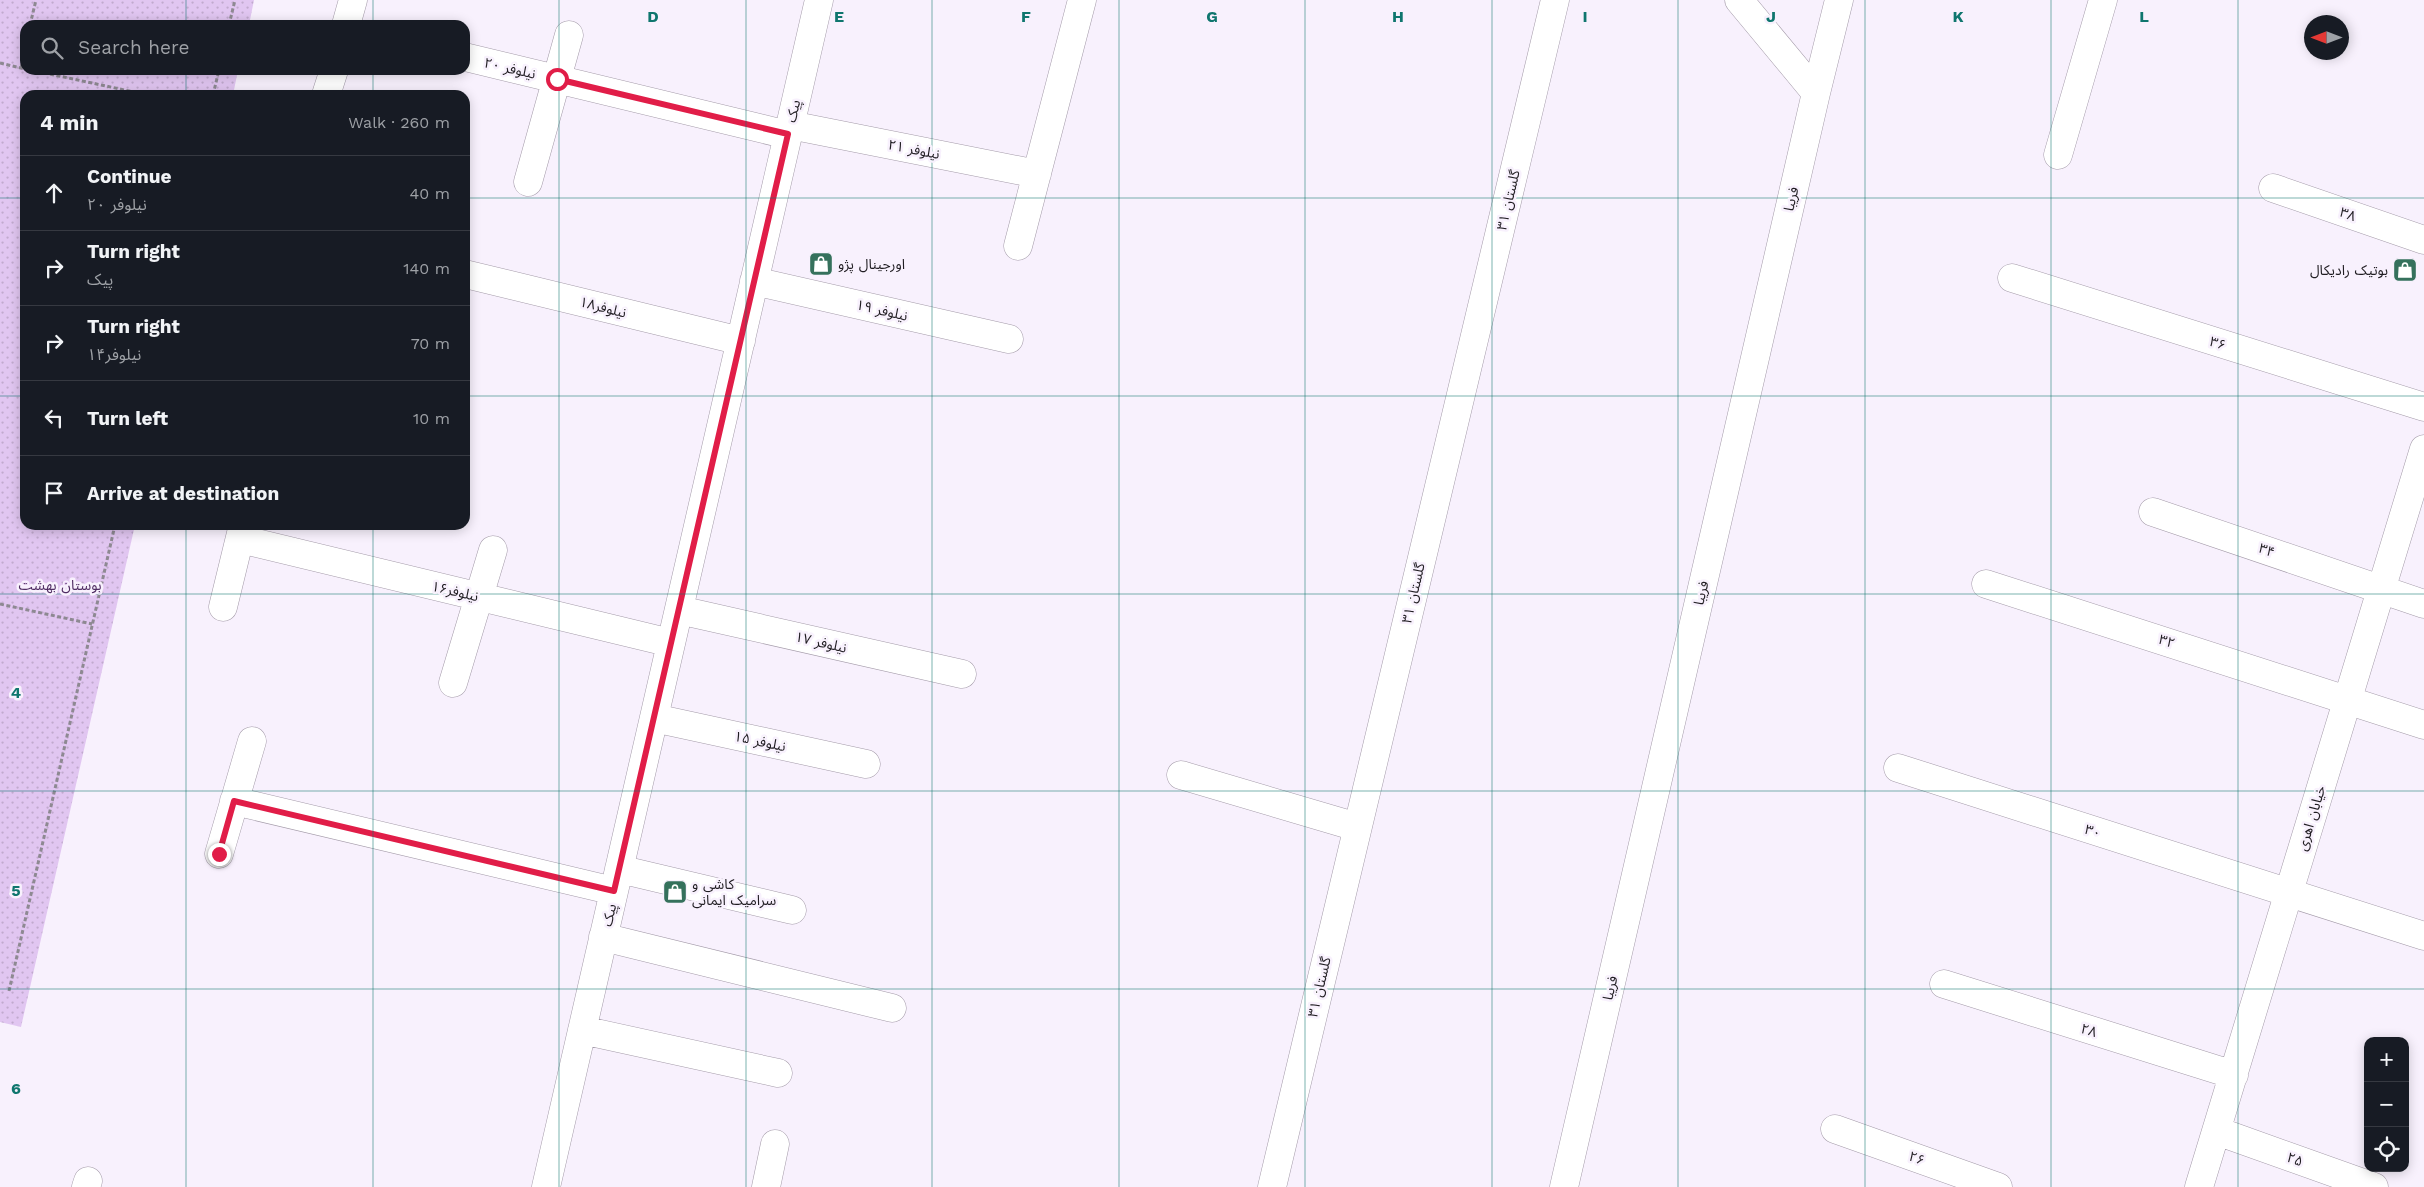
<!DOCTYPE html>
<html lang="en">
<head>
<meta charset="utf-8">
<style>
  :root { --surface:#171b24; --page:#20242c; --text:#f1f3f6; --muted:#9ea1a6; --line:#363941 }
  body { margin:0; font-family:"Work Sans","Noto Sans Arabic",sans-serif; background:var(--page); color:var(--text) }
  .controls { position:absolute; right:15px; bottom:15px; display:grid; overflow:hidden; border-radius:10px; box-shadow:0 2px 12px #0003 }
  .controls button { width:45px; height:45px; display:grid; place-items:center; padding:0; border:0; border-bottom:1px solid var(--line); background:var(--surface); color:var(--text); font:25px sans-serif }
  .compass { position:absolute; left:2304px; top:15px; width:45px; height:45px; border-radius:50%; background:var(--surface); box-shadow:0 2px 12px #0003; rotate:270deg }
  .stop { position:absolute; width:15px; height:15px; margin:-11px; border:4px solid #e11d48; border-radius:50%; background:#fff }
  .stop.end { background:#e11d48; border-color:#fff; box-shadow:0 1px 5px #0008 }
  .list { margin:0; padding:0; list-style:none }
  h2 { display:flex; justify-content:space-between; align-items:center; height:65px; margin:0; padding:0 20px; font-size:21px }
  h2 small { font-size:16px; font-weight:400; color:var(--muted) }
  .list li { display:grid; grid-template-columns:32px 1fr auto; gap:15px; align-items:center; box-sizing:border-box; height:75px; padding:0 20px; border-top:1px solid var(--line) }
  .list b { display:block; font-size:19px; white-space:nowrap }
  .list p { margin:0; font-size:16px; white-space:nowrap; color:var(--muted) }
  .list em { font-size:16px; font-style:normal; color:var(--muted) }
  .icon { flex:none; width:28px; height:28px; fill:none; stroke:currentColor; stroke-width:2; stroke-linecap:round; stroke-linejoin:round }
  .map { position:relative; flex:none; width:2424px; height:1187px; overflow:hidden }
  .search { position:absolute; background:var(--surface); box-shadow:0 2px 12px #0003; left:20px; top:20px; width:450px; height:55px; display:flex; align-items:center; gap:12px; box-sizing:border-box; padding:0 18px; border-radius:15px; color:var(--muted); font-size:19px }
  .panel { position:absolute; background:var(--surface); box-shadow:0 2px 12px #0003; left:20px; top:90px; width:450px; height:440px; border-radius:15px }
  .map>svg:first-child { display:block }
  .park { fill:url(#park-dots) }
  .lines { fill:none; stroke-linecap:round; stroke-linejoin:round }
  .minor-casing { stroke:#a49ba9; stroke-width:29 }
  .path { stroke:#8e8992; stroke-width:3; stroke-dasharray:4 2.5; stroke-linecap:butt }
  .minor { stroke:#fff; stroke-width:28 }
  .route { stroke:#e11d48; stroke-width:6 }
  .grid { fill:none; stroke:#0f766e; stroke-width:1; stroke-opacity:0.55 }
  .labels { text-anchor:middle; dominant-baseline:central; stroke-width:5; stroke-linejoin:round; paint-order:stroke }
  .street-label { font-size:14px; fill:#201d22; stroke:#f8f1fd }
  .poi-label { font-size:14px; fill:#201d22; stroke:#f8f1fd; text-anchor:start }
  .park-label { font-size:14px; fill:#512e64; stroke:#f8f1fd }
  .grid-label { font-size:16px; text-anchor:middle; font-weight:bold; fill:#0f766e; stroke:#f8f1fd; stroke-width:5; stroke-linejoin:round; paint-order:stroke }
</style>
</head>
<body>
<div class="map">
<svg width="2424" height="1187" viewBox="0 0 2424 1187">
  <defs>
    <pattern id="park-dots" width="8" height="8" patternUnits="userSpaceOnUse" patternTransform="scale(1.25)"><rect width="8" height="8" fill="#e1c6f1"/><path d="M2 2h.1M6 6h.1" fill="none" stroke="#c1aace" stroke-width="1.8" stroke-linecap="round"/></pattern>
  </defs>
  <rect width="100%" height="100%" fill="#f8f1fd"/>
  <path class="park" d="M0,0H254L249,25H25V70H238L233,95H25V525H135L21,1027L0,1022Z"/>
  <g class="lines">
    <defs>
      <path id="minor" d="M1739,0L1816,93
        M346,25L353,0
        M465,57L788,135
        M326,95L334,70
        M790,125L1037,174
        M2058,155L2103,0
        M528,182L569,35
        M2273,188L2424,240
        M1018,246L1082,0
        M465,274L741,341
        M2012,278L2424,407
        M754,281L1009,339
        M2153,512L2424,604
        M240,539L671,643
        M1986,584L2424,725
        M223,607L243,525
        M679,610L962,674
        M453,683L493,550
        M654,718L866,764
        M1898,768L2424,936
        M1181,775L1357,827
        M234,801L614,891
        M219,854L252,741
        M619,869L792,910
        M603,937L892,1008
        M1944,984L2234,1075
        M582,1030L778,1073
        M1835,1129L1998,1187
        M2217,1131L2374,1187
        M86,1187L88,1181
        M546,1187L819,0
        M766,1187L775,1144
        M1272,1187L1555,0
        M1564,1187L1816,93L1839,0
        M2199,1187L2424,449"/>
    </defs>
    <use href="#minor" class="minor-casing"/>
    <path class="path" d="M30,25L36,0
      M229,25L235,0
      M0,63L25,69
      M21,68L25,50
      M31,70L148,95
      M213,95L219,70
      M0,604L92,624
      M9,991L115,525"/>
    <use href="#minor" class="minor"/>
  </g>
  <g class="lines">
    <path class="route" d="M219,854L234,801L614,891L788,134L557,79"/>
  </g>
  <path class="grid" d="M186,0V25M373,0V25M559,0V1187M746,0V1187M932,0V1187M1119,0V1187M1305,0V1187M1492,0V1187M1678,0V1187M1865,0V1187M2051,0V1187M2238,0V1187M186,70V95M373,70V95M0,198H25M465,198H2424M0,396H25M465,396H2424M186,525V1187M373,525V1187M0,594H2424M0,791H2424M0,989H2424"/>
  <defs>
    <symbol id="shop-square" viewBox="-11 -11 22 22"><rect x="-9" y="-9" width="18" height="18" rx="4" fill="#35715c" stroke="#f8f1fd"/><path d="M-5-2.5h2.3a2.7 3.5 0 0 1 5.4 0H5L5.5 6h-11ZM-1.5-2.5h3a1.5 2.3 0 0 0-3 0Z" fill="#fff"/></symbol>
  </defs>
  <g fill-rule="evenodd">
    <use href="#shop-square" x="807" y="250" width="28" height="28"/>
    <use href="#shop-square" x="2391" y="256" width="28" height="28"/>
    <use href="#shop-square" x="661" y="878" width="28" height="28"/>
  </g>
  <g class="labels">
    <g class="street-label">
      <text transform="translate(510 68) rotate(13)">نیلوفر ۲۰</text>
      <text transform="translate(793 111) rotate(-77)">پیک</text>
      <text transform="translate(914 149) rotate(11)">نیلوفر ۲۱</text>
      <text transform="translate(1791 199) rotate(-77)">فریبا</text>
      <text transform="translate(1508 200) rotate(-77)">گلستان ۳۱</text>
      <text transform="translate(2348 214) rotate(19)">۳۸</text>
      <text transform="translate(603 307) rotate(14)">نیلوفر۱۸</text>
      <text transform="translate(882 310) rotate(13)">نیلوفر ۱۹</text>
      <text transform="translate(2218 343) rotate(17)">۳۶</text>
      <text transform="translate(2267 550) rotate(19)">۳۴</text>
      <text transform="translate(455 591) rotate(13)">نیلوفر۱۶</text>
      <text transform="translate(1413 593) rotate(-77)">گلستان ۳۱</text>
      <text transform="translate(1701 593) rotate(-77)">فریبا</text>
      <text transform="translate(2167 641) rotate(18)">۳۲</text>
      <text transform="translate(821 642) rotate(13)">نیلوفر ۱۷</text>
      <text transform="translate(760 741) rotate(12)">نیلوفر ۱۵</text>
      <text transform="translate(2311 818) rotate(-73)">خیابان اهری</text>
      <text transform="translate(2093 831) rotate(18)">۳۰</text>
      <text transform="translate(609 915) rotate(-77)">پیک</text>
      <text transform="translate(1319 987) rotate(-77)">گلستان ۳۱</text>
      <text transform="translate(1610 988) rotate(-77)">فریبا</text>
      <text transform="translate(2089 1030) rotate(17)">۲۸</text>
      <text transform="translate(1917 1158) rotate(19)">۲۶</text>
      <text transform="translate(2295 1159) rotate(20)">۲۵</text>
    </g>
    <g class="poi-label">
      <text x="838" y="264">اورجینال پژو</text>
      <text x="2388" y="270" text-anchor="end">بوتیک رادیکال</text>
      <text x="692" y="884">کاشی و<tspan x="692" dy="16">سرامیک ایمانی</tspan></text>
    </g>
    <g class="park-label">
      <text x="60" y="585">بوستان بهشت</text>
    </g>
  </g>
  <g class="grid-label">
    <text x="653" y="22">D</text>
    <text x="839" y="22">E</text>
    <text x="1026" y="22">F</text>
    <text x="1212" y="22">G</text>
    <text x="1398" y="22">H</text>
    <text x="1585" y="22">I</text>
    <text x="1771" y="22">J</text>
    <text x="1958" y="22">K</text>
    <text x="2144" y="22">L</text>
    <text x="16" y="698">4</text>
    <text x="16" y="896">5</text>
    <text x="16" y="1094">6</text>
  </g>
</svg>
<div class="controls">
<button>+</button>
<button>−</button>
<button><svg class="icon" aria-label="locate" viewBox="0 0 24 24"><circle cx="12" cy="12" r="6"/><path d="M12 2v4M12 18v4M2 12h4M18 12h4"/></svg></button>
</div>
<svg class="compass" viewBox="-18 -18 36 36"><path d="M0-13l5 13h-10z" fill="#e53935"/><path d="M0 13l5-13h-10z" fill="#9ea1a6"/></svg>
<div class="stop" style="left:557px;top:79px"></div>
<div class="stop end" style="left:219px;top:854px"></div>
<div class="search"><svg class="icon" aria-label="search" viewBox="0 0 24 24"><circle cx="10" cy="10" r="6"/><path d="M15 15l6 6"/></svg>Search here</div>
<section class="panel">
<h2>4 min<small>Walk · 260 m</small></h2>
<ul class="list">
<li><svg class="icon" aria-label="ahead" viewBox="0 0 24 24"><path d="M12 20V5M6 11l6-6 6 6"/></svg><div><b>Continue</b><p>نیلوفر ۲۰</p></div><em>40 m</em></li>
<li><svg class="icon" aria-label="right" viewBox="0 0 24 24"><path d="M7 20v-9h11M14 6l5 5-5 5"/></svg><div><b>Turn right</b><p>پیک</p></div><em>140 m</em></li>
<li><svg class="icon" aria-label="right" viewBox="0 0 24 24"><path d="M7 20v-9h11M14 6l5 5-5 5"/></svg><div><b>Turn right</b><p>نیلوفر۱۴</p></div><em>70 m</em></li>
<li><svg class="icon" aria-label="left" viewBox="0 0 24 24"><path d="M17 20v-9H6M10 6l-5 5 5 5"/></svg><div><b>Turn left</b></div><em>10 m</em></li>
<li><svg class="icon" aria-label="arrive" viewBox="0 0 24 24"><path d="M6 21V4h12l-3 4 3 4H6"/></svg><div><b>Arrive at destination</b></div></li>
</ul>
</section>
</div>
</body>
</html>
